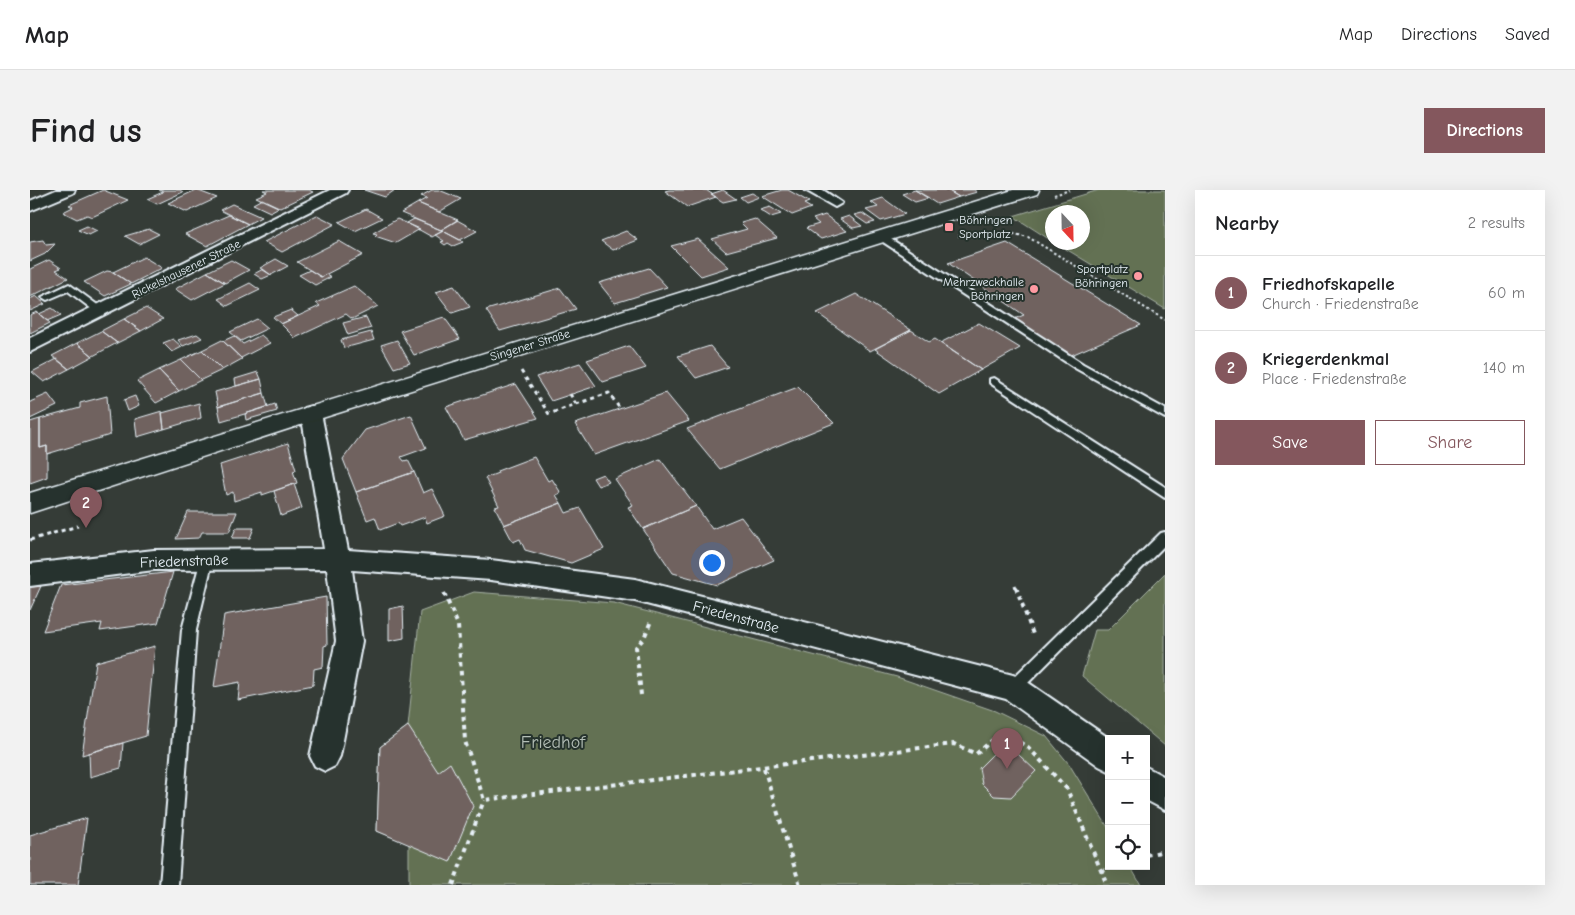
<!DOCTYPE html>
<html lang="en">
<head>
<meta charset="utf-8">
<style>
  :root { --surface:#fff; --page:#f2f2f2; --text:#202124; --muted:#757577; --line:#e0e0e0; --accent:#84575d }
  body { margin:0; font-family:"Comic Neue",sans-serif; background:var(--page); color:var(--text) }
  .controls { position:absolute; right:15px; bottom:15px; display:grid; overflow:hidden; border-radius:0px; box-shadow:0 5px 20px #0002 }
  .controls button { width:45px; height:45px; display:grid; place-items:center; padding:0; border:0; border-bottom:1px solid var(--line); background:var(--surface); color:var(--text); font:25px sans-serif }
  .compass { position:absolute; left:1015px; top:15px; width:45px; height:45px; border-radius:50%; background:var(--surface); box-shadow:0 5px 20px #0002; rotate:158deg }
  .you { position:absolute; left:681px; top:372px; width:18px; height:18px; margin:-12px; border:4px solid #fff; border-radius:50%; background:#1a73e8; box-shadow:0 0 0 8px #1a73e833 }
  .badge { display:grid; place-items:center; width:32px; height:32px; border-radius:50%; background:var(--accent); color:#fff; font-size:16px; font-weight:700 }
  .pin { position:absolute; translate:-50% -41px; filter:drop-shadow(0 1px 2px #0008) }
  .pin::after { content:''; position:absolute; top:26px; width:18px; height:15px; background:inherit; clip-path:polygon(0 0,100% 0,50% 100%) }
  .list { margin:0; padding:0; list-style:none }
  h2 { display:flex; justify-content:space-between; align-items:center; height:65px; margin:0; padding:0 20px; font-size:21px }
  h2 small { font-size:16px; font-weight:400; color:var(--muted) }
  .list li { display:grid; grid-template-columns:32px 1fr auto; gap:15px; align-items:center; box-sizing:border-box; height:75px; padding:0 20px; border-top:1px solid var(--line) }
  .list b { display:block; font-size:19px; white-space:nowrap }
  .list p { margin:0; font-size:16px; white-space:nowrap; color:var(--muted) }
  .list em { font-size:16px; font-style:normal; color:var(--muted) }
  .actions { display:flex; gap:10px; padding:15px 20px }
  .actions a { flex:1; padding:11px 0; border:1px solid var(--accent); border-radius:0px; text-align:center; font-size:18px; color:var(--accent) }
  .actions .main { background:var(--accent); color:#fff }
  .icon { flex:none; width:28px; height:28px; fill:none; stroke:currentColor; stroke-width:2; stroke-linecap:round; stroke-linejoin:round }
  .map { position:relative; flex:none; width:1135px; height:695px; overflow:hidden; border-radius:0px }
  header { display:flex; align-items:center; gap:30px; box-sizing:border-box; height:70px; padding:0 25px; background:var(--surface); border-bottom:1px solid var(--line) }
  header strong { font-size:24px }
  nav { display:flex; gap:28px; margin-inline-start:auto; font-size:18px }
  .intro { display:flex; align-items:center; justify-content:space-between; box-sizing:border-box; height:120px; padding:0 30px }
  h1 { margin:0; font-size:35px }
  .button { padding:12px 22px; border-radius:0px; background:var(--accent); color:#fff; font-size:18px; font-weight:700 }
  main { display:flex; gap:30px; padding:0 30px }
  aside { flex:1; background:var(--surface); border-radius:0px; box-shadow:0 5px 20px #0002 }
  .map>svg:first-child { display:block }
  .green { fill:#647152; stroke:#a6b1a5 }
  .building { fill:#6f625e; stroke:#e8f1f8 }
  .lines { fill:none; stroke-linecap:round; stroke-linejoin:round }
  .service-casing { stroke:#e8f1f8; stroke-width:4 }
  .minor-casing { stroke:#e8f1f8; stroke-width:4 }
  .tertiary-casing { stroke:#e8f1f8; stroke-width:3 }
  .path-far2 { stroke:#e8f1f8; stroke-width:2; stroke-dasharray:2.5 2.5; stroke-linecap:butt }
  .path-far1 { stroke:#e8f1f8; stroke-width:3; stroke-dasharray:4 4; stroke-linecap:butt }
  .path { stroke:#e8f1f8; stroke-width:4; stroke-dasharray:4.5 4.5; stroke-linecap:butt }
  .service { fill:#26332d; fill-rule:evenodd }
  .minor { fill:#26332d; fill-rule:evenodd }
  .tertiary { fill:#26332d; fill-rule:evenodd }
  .poi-dot { fill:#ff9aa2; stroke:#26332d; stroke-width:2 }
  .labels { text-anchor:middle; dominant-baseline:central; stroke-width:4; stroke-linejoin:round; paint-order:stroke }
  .far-poi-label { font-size:12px; fill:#e8f1f8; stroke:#26332d; text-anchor:end }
  .far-street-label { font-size:12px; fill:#e8f1f8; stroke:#26332d }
  .street-label { font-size:15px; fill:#e8f1f8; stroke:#26332d }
  .near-park-label { font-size:18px; fill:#b3beb6; stroke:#26332d }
</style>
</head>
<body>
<header>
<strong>Map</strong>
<nav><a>Map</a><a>Directions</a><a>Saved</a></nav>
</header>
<div class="intro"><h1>Find us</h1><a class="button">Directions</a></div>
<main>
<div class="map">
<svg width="1135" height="695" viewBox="0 0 1135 695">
  <rect width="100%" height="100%" fill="#353c37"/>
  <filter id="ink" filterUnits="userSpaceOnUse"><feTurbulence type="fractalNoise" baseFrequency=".02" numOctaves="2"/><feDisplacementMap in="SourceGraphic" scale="10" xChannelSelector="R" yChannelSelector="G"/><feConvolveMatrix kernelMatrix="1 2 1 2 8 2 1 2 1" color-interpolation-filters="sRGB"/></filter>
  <g filter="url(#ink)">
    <path class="green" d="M1069,0H1135V119L1026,53L1052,52V22H1022V51L983,26Z
      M1135,383V556L1052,486L1065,440H1078Z
      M444,402L584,413L867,487L965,521L1016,546L1039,574L1079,639V676H1100L1111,695H379V654L347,641L350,557L378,536L390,422Z"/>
    <path class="building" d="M73,0L98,10L62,27L57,25L47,29L33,22L43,17L39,15Z
      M129,0H150L153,2L127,14L117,9L133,2Z
      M166,0L187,8L157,22L138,13Z
      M233,0H279L283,2L250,18L226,7L237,2Z
      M334,0H365L355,7Z
      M402,0H409L431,9L409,22L388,13L397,8L391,6Z
      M639,0H676L686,7L657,17L635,1Z
      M693,0L706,9L693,12L681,4Z
      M752,0H758L779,12L774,14L781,18L762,25L732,6Z
      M885,0L899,8L885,12L872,4Z
      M885,0H917L929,7L907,14Z
      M917,0H944L947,2L929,7Z
      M722,3L729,7L716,12L710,7Z
      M853,8L875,24L851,31L836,20L848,17L841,12Z
      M232,9L249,17L240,22L223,14Z
      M388,13L409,22L428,30L411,40L371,23Z
      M202,14L231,27L218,34L190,20Z
      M740,17L751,24L741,27L730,20Z
      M336,19L352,28L325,41L309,32Z
      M832,23L845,32L837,34L824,25Z
      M199,25L218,34L177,56L155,44Z
      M287,25L305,34L252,62L234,52Z
      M795,25L817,41L791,49L776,38L789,34L783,29Z
      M819,26L832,36L823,38L810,29Z
      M367,29L390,39L366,53L345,46L347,44L343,43Z
      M384,29L411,40L413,41L402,47L377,33Z
      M725,29L747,48L696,62L682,49L717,39L711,33Z
      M427,30L447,41L430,50L411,40Z
      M57,36L67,41L59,45L48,40Z
      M119,39L129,44L109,54L95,46Z
      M413,41L430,50L433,52L423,56L418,53L415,55L411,52L414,51L405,45Z
      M596,41L608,50L583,60L571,51Z
      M668,49L699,77L671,86L641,56Z
      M13,50L16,55L25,54L15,64L0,71V52Z
      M309,51L333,65L291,87L267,72Z
      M977,53L1111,135L1039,166L984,129L994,125L918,73Z
      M114,67L132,78L101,94L83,82Z
      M246,69L258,76L241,85L230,78Z
      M19,70L31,78L26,80L38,88L0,107V79Z
      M201,70L219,80L195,93L177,82Z
      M619,78L637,97L585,113L569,93Z
      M233,79L241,85L232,89L224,84Z
      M280,80L291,87L296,84L301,87L285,95L269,85Z
      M77,81L83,82L101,94L75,106L54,92Z
      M177,82L195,93L162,110L145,99Z
      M220,93L230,100L197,116L188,109Z
      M324,96L348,116L322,129L316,124L265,148L251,134L290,116L286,113Z
      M424,96L440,117L422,123L406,102Z
      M530,98L546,119L470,141L456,120Z
      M826,104L881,140L840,161L787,123Z
      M6,106L15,114L0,121V109Z
      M22,118L31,125L17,131L9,124Z
      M116,118L133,129L111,141L94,129Z
      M261,120L268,126L251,134L243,127Z
      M7,122L20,133L0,143V125Z
      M336,127L341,138L318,145L313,133Z
      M414,127L430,149L384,165L370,141Z
      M94,129L111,141L87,153L71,141Z
      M227,129L238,138L211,151L200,142Z
      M949,133L990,158L951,180L910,153Z
      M881,140L899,152L905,149L951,180L909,204L845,159Z
      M71,141L87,153L63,166L47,153Z
      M341,142L344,150L314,158L311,150Z
      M167,144L172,148L153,156L148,150Z
      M231,145L240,153L211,168L193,151L204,146L213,154Z
      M143,149L152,157L142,162L133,153Z
      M192,150L212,169L192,180L172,160Z
      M367,150L380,173L364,178L351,155Z
      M47,153L63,166L39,179L22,166Z
      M599,156L616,178L573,192L557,170Z
      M680,156L698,177L666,188L648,166Z
      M172,160L192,180L171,190L151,170Z
      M27,169L39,179L14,192L2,182Z
      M151,170L171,190L149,201L129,180Z
      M550,173L566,196L521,211L506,187Z
      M129,180L149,201L126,213L107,191Z
      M228,182L231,189L206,196L205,189Z
      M231,189L234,203L188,217L185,202Z
      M486,194L508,228L434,250L416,217Z
      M768,197L804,233L690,279L657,239Z
      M234,203L238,217L191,231L188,217Z
      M636,203L659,231L564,265L545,234Z
      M18,204L27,216L0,229V212Z
      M77,206L80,245L17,264V256L10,258V229L50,218V213Z
      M105,206L109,216L98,221L94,210Z
      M169,213L171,228L134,239L132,223Z
      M245,214L247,221L216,230L215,224Z
      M132,221L134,239L107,247L105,229Z
      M381,225L396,258L371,267L374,271L378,270L384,282L326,302L313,269L335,240Z
      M10,229V258L17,256V287L0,293V232Z
      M258,253L266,280L263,281L267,293L232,305V302L204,311L203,302L196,305L190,275Z
      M504,267L518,291L522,289L531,303L526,305L531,313L474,335L465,317L469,316L455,288L468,283L467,281Z
      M630,269L666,316L613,339L598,317L603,315L585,289Z
      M384,282L393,303L402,299L415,326L397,333L395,327L370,336L368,333L350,340L345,327L337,330L326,302Z
      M573,284L579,292L568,296L563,288Z
      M264,294L272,318L251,326L244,301Z
      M531,313L536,323L550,318L574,359L541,373L495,360L490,349L483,352L474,335Z
      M666,316L682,339L711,327L744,370L687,395L643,383L613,339Z
      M158,322H207L199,342H172L169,348L146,349Z
      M206,338H224L220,348H202Z
      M143,382L128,433L70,441L72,433L13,441L31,395Z
      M11,396L0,420V397Z
      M296,407L297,455L294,456L293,477L284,479L283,495L208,510L210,492L184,497L194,425Z
      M373,416L374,448L359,451V419Z
      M125,456L116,546L52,565L66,472Z
      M378,536L408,582L420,573L443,616L420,672L347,641L350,557Z
      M975,552L1006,581L981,607L964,606L952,594L949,578Z
      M93,553L91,578L60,587L59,563Z
      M57,628L48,695H0V645Z"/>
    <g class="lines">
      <defs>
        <path id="service" d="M847,44H853L1053,174L1135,219V228L1045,178L847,48Z
          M39,94L73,119V123H67L38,101L17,110L12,107Z
          M964,188L1135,297V308L960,193V189Z
          M1135,342V355L988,503L983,505L978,503L976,498L978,493L1131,343Z
          M177,364L182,365L183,369L166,440L148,695H130L152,440L171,369L172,365Z"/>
        <path id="minor" d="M26,0H45L43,3L0,21V11Z
          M300,0H318L316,3L0,162V148Z
          M775,0H793L812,13L805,17Z
          M281,216L288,218L291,223L318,360L461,370L605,389L983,485L993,489L1080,549L1079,581L1069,576L976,509L605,411L461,390L322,380L332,451L310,566L305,576L295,581L285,576L280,566L306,451L297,379L124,380L0,396V374L124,360L294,359L271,223L274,218Z
          M1116,577L1135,587V620L1116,610Z"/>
        <path id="tertiary" d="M983,0H1009L1007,4L289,229L0,323V303Z"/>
      </defs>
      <use href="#service" class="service-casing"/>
      <use href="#minor" class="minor-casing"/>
      <use href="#tertiary" class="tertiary-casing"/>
      <path class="path-far2" d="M1024,5L1040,0
        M928,46L979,43L998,47L1135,130"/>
      <path class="path-far1" d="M491,181L519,224L546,214L540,204
        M546,214L579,203L590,219
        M0,350L48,336
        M985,395L986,398"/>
      <path class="path" d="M986,397L1004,447
        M414,403L428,435L435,551L454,610L924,554L946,564L972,542L998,557L1037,599L1077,695
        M611,505L606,457L614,448L621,431
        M734,578L770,695
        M1116,665L1135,661
        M1071,682L1084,676
        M423,695L454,610"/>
      <use href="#service" class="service"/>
      <use href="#minor" class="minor"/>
      <use href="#tertiary" class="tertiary"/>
    </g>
  </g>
  <g class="poi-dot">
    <rect x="914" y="32" width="10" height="10" rx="2.5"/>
    <circle cx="1108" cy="86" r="5"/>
    <circle cx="1004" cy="99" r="5"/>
  </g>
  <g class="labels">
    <g class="far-poi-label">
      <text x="929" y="30" text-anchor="start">Böhringen<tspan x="929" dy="14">Sportplatz</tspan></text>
      <text x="1098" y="79">Sportplatz<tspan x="1098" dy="14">Böhringen</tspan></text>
      <text x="994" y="92">Mehrzweckhalle<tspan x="994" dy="14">Böhringen</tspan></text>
    </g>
    <g class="far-street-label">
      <text transform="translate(156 79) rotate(-26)">Rickelshausener Straße</text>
      <text transform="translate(500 155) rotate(-17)">Singener Straße</text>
    </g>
    <g class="street-label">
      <text transform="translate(154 371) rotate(-2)">Friedenstraße</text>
      <text transform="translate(706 427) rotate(15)">Friedenstraße</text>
    </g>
    <g class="near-park-label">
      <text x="523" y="552">Friedhof</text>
    </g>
  </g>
</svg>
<div class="controls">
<button>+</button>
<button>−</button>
<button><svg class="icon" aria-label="locate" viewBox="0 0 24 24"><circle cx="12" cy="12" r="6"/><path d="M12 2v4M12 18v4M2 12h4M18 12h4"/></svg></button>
</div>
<svg class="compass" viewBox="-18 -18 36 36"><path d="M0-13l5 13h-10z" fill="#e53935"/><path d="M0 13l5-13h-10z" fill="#757577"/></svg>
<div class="you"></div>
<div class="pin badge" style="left:977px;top:579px">1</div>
<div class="pin badge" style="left:56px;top:338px">2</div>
</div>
<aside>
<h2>Nearby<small>2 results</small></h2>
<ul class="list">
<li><span class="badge">1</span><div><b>Friedhofskapelle</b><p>Church · Friedenstraße</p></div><em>60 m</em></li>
<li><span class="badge">2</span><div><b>Kriegerdenkmal</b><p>Place · Friedenstraße</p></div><em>140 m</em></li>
</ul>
<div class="actions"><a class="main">Save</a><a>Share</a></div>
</aside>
</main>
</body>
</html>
